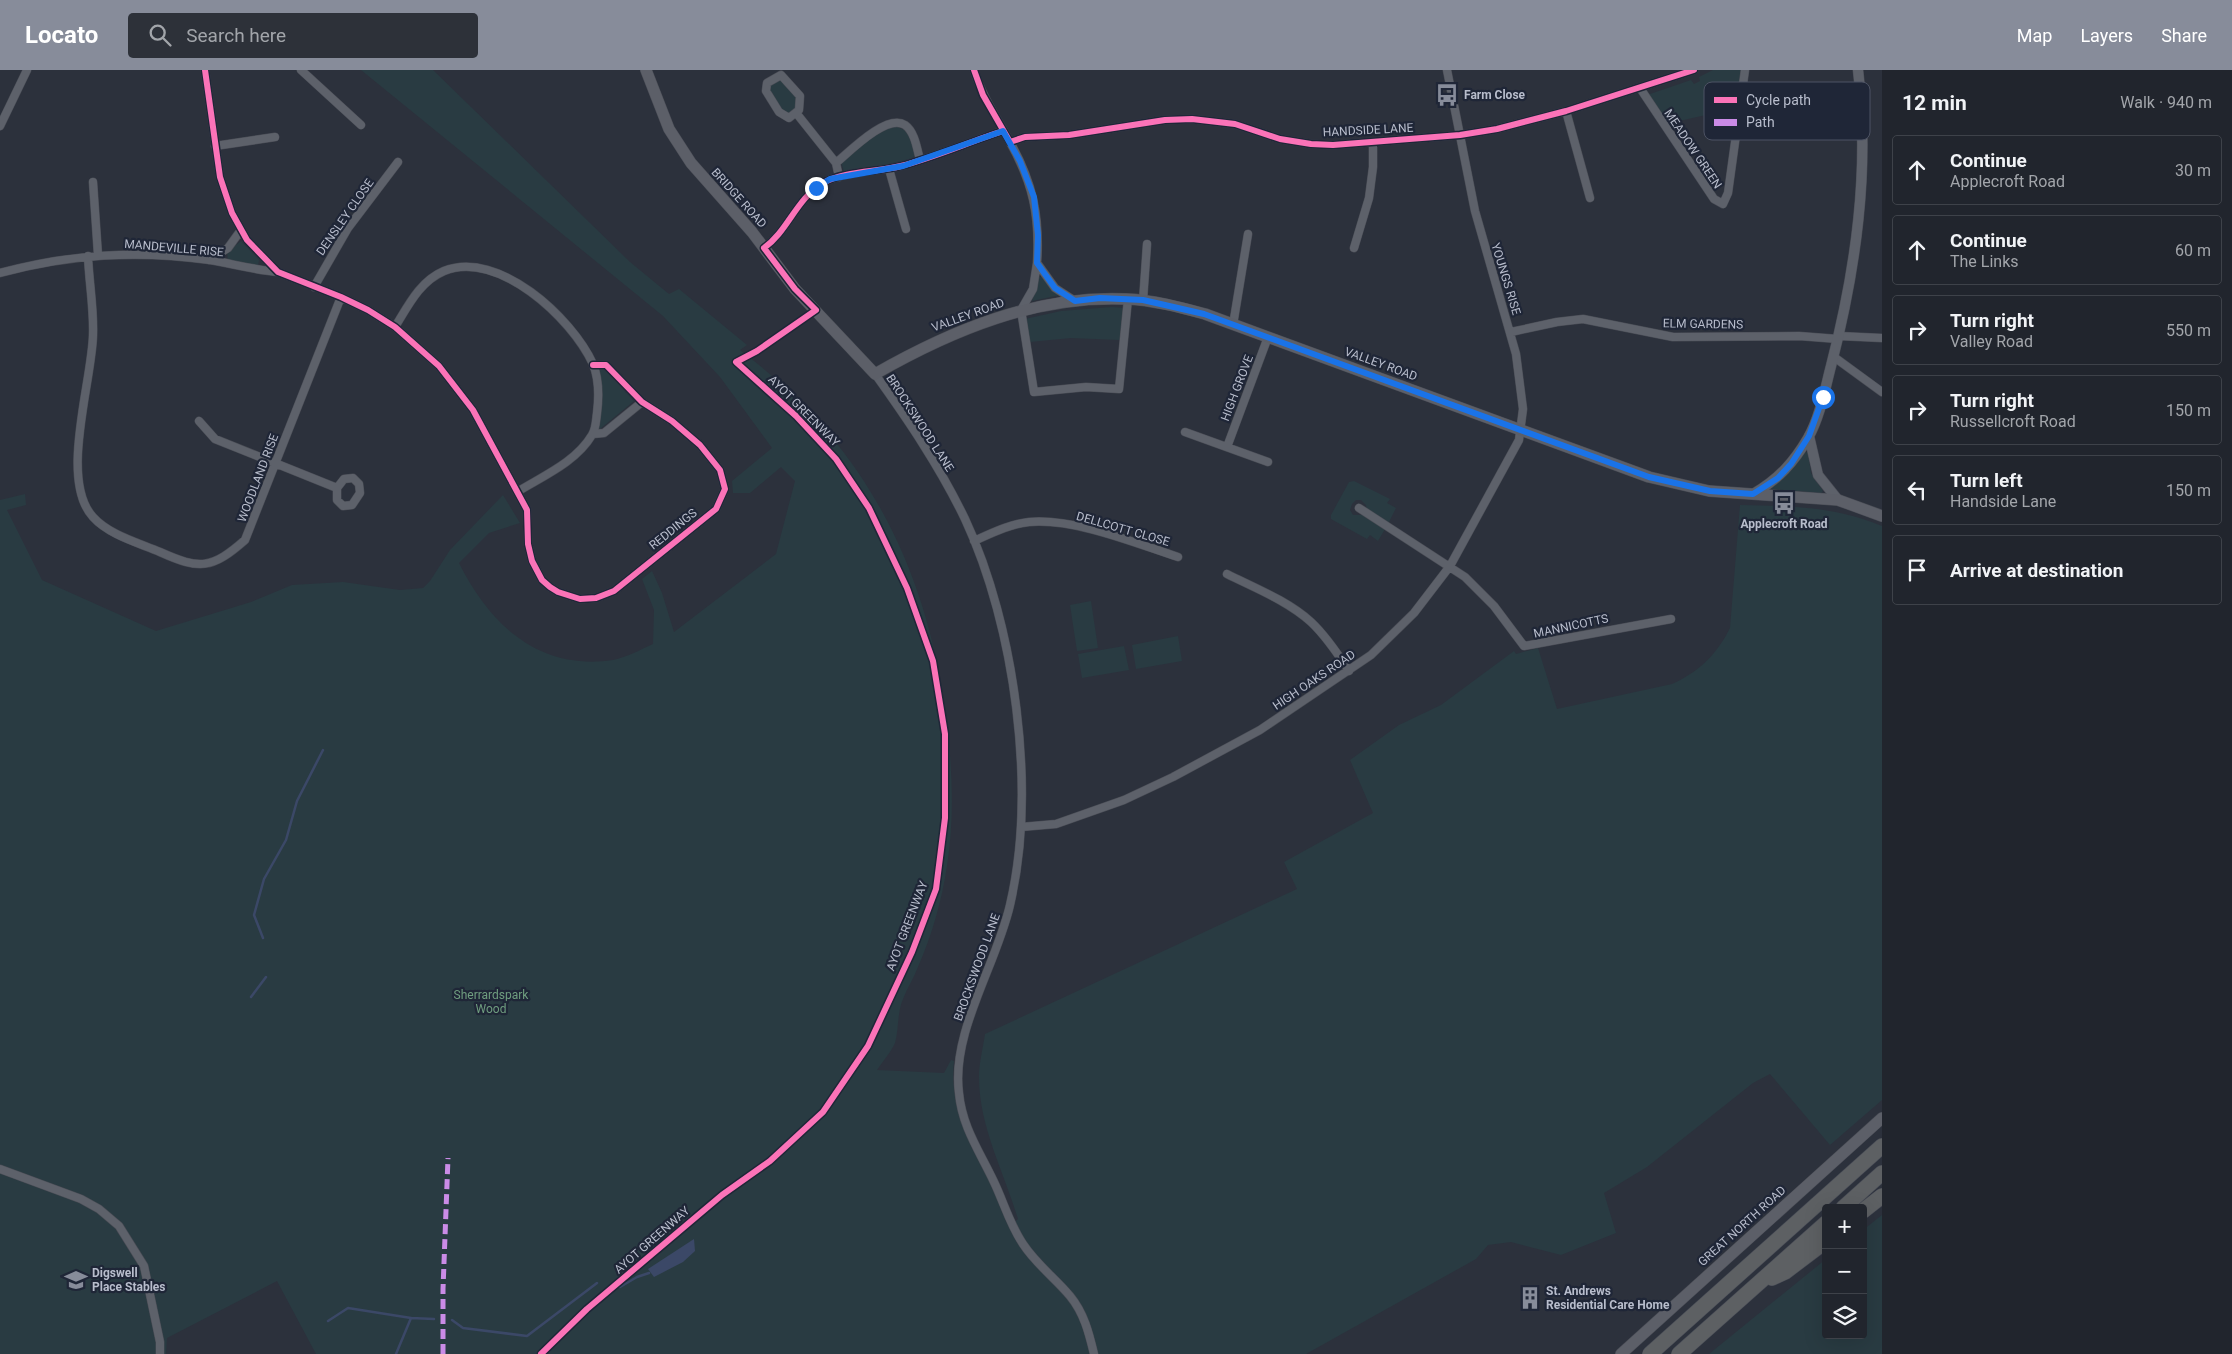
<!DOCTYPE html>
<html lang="en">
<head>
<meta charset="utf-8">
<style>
  :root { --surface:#21252d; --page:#2d3139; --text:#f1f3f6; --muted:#a2a5aa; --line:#3e4249; --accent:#878c9a }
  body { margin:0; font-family:Roboto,sans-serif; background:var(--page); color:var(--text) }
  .controls { position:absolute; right:15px; bottom:15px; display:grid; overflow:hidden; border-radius:5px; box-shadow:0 5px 20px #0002 }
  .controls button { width:45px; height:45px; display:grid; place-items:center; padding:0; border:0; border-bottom:1px solid var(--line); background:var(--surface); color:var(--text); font:25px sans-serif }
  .stop { position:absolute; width:15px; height:15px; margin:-11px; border:4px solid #1a73e8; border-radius:50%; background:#fff }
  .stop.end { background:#1a73e8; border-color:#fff; box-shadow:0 1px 5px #0008 }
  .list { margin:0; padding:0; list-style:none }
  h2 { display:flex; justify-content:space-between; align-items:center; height:65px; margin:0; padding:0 20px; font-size:21px }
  h2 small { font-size:16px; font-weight:400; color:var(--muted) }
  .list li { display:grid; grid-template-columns:32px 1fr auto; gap:15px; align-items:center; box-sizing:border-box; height:70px; margin:0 10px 10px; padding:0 10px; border:1px solid var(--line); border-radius:5px }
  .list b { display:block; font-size:19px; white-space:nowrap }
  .list p { margin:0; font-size:16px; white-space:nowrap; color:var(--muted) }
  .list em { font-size:16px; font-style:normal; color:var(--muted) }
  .icon { flex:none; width:28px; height:28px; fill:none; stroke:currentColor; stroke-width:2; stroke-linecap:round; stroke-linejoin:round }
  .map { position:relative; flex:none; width:1882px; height:1284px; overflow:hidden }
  header { display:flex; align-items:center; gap:30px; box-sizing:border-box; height:70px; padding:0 25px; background:var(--accent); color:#fff }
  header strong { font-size:24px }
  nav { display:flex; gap:28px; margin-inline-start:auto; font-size:18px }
  .search { width:350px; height:45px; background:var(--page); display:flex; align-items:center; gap:12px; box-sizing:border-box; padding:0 18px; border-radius:5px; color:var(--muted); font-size:19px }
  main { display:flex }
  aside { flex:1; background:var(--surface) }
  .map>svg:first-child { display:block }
  .green { fill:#293b42 }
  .water { fill:#3b4867 }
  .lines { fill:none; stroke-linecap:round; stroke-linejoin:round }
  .stream { stroke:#3b4867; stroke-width:2.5 }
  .minor-casing { stroke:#494c55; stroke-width:9 }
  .tertiary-casing { stroke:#494c55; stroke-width:11 }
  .secondary-casing { stroke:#494c55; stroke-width:12 }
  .motorway-casing { stroke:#494d57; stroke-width:16 }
  .minor { stroke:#5d616a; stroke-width:8 }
  .tertiary { stroke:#5d616a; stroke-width:10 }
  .secondary { stroke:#5c5f68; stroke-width:11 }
  .motorway { stroke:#5d6063; stroke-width:15 }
  .quiet { stroke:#ca8be6; stroke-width:5; stroke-dasharray:10 5; stroke-linecap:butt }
  .cycleway-casing { stroke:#1f2637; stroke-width:9 }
  .cycleway { stroke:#fb73b8; stroke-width:6 }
  .route { stroke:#1a73e8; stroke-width:6 }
  .labels { text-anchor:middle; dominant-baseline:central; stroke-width:4.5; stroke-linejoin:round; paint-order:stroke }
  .poi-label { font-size:12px; font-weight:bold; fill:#b8bdcc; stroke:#1f2637; text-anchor:start }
  .street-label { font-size:12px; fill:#b8bdcc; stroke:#1f2637 }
  .park-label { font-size:12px; fill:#6f9d7f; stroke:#1f2637 }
  .key { fill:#1f2637; stroke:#4d5364; stroke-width:1 }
  .key-label { font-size:14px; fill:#b8bdcc }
</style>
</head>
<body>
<header>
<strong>Locato</strong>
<div class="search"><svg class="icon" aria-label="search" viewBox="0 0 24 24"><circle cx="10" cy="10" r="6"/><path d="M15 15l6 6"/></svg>Search here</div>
<nav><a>Map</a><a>Layers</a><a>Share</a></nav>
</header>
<main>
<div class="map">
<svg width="1882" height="1284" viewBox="0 0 1882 1284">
  <rect width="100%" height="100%" fill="#2c313c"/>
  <path class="green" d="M361,0H433L630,192L669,224L679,219L747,275L740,280C863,373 925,492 946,644C952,694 955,746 947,796C942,830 932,865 918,897C914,908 907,918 903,929C897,943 899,959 895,973C891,982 883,991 877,1000L944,1003L951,990L954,991C949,1036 970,1072 990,1111C997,1125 1003,1142 1009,1157L1018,1149C1004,1102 979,1057 979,1007C979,993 983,978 985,964L1297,819L1284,792L1373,743L1350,690L1399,655L1441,635L1514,581L1516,584L1538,578L1557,639L1672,614C1699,602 1717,584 1730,558L1740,435C1793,436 1832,436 1882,456V1030L1830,1075L1770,1004L1753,1013L1647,1097L1604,1123L1616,1163L1561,1185L1511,1172L1488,1175L1476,1189L1306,1284H316L277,1211L167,1268L166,1284H0V430L25,424L26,435L7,440L42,510L156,561L251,532L292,515L343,512L400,520L423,518L430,511L450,480L503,425L520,453L489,463L459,493C490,555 539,601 613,590C627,587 640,580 653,574L654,540L642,509L652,501L662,523L674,562L776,484L795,411L781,397L750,423H733L732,411L772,378L720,307L663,246Z
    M1713,0H1743L1737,38L1666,54L1647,25L1691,10L1694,14L1700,11L1699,7Z
    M782,8L797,28L796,38L790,44C777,39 770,28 769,14Z
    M894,55L908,62L915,84L913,88L873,98L844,102L841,92L863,72Z
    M241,171L259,190L258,196L228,191L227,182Z
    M1039,207H1042L1048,216L1060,225L1032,231Z
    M1112,237L1124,238L1120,270L1071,268L1030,272L1025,249L1061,241Z
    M603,297L634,331L600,359L598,357V299Z
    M1804,381L1808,383L1811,403L1823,421L1821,423L1772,419L1771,417L1783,409Z
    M1354,411L1390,429L1387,433L1396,438L1389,452H1386L1367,441L1366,435L1361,430H1356L1352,434L1350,440L1353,445H1363L1385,459L1378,471L1370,465L1367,469L1331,449V445L1349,412Z
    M1091,531L1098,578L1077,581L1070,535Z
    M1178,566L1182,591L1136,599L1132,575Z
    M1124,576L1129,600L1082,608L1078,584Z
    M1882,1145V1284H1709L1826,1189V1265H1863V1160Z"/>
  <path class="water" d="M694,1169L695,1181L683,1192L654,1207L648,1199Z"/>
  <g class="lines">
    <path class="stream" d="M263,868L254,845L264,809L286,770L297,731L323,680
      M251,927L266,907
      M620,1217L637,1207L649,1203
      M452,1250L463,1258L527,1266L597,1213
      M328,1251L348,1238L411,1248L434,1249
      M396,1284L411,1248"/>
    <defs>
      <path id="minor" d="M205,0L220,107L232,143L247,170L278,202L341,227L368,240L395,257L439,296L473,340L527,440L528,474L532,491L542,510L550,517L558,522L580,529L596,528L614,521L716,439L725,419L720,400L700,375L672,351L642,332L606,295H593
        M301,0L361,55
        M974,0C982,26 997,48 1010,72C1033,113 1040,146 1037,193
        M781,5L800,26L799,40L789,48L779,42L766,21L767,13Z
        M1640,18L1714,129L1723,134L1728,123L1745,0
        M1566,41L1590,128
        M797,44L836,93L839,107
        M0,56L27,0
        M1010,72L1025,67L1069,65L1165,50L1192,49L1235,54L1280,69L1311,74L1333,75L1460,65L1497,59L1566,41L1694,0
        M215,76L275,67
        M836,93C849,82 887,43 905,55C915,62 917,79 920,90
        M889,99L906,159
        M93,112L98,185
        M764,178C788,161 796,129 823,113C843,101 878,102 901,96C936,87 969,72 1003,61
        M1354,178L1369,128L1373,97V72
        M88,186C89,212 94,239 93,265C92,312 59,410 93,447C109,465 139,473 160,482C200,500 212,499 245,470L341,227
        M209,190L228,178L241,160
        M0,203C71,184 136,180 210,190C233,194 255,200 278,202
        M314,217L348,158L398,92
        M1075,231L1055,218L1037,193L1033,219L1021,240L1034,322L1086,317L1119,319L1128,229
        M1143,231L1147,174
        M1233,255L1248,164
        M395,257C408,236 420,211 444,201C498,179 572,248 593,294C599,309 599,327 597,343C596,350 596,359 592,365C576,392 543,406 517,422
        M1511,262L1557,252L1583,249L1673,267L1799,266L1838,269
        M1839,266L1882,268
        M1834,287L1882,322
        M875,304C908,350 940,397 965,449C1015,556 1037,719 1010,835C996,896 951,962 959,1023C962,1057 980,1082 994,1112C1004,1133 1010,1155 1023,1174C1036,1194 1055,1208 1070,1226C1084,1243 1089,1263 1094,1284
        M199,351L215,369L337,418
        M1185,362L1268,392
        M593,364L604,363L642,332
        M1227,377L1268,267
        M353,408L359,414L360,423L352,435L343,436L337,430V418L344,409Z
        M1359,438L1465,507L1494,536L1524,576L1671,549
        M974,471C992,463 1010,454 1029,452C1075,448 1135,473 1178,487
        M1227,504C1255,518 1288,531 1311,552C1326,566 1338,584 1349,601
        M1021,757L1056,754L1124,730L1173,707L1260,660L1371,585L1414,543L1450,496L1519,370L1523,339L1516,284L1475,141L1447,0
        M0,1099L81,1129L99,1139L119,1156L144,1196L160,1272V1284"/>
      <path id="tertiary" d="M1809,366L1818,405L1838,430
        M1753,424C1778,410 1794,392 1808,368C1820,347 1825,319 1831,296C1856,199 1870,100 1858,0"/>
      <path id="secondary" d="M646,0L669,59L691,93L752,162L795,219L875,304C952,260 1036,225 1126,229C1153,230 1179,237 1205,244L1649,407L1709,421L1838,430L1882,446
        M1621,1284L1882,1048"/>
      <path id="motorway" d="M1843,1138L1882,1103
        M1863,1141L1882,1126
        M1772,1208L1785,1202L1826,1171
        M1650,1284L1882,1076
        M1679,1284L1826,1153"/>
    </defs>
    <use href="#minor" class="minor-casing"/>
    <use href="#tertiary" class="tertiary-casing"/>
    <use href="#secondary" class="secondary-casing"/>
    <use href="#motorway" class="motorway-casing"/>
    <use href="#minor" class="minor"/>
    <use href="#tertiary" class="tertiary"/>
    <use href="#secondary" class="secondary"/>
    <use href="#motorway" class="motorway"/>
    <path class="quiet" d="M443,1284V1219L448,1088"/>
    <defs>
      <path id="cycleway" d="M205,0L220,107L232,143L247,170L278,202L341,227L368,240L395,257L439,296L473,340L527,440L528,474L532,491L542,510L550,517L558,522L580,529L596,528L614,521L716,439L725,419L720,400L700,375L672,351L642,332L606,295H593
        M974,0L983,25L1010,72L1025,67L1069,65L1165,50L1192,49L1235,54L1280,69L1311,74L1333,75L1460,65L1497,59L1566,41L1694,0
        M541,1284L587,1239L722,1125L770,1091L823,1042L868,976L912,882L936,819L945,748V664L933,591L907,518L869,438L836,389L796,346L736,292L757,281L816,240L795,219L764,178C788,161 796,129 823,113C843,101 878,102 901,96C936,87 969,72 1003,61"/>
    </defs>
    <use href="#cycleway" class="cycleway-casing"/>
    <use href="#cycleway" class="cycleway"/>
  </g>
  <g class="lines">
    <path class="route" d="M816,118L830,109L903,96L1003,61L1020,91L1034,127L1038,165L1037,193L1055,218L1075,231L1100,228L1143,230L1204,244L1649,407L1710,421L1753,424L1778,408L1791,394L1809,366L1823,327"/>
  </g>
  <defs>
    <symbol id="bus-bare" viewBox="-9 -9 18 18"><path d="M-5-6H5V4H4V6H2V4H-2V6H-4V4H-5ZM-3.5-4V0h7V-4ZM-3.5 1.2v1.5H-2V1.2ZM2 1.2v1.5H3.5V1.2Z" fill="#878c9a" stroke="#1f2637" stroke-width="2.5" paint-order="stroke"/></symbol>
    <symbol id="school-bare" viewBox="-9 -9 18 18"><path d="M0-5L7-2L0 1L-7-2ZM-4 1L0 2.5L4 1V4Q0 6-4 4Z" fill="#878c9a" stroke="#1f2637" stroke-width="2.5" paint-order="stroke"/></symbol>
    <symbol id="building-bare" viewBox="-9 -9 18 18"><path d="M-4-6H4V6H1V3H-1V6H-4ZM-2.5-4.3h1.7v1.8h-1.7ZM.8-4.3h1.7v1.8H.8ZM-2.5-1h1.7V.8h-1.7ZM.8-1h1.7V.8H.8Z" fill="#878c9a" stroke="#1f2637" stroke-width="2.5" paint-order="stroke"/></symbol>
  </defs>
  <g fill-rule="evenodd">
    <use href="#bus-bare" x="1431" y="9" width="32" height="32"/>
    <use href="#bus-bare" x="1768" y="417" width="32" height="32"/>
    <use href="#school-bare" x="60" y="1194" width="32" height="32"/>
    <use href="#building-bare" x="1514" y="1212" width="32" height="32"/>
  </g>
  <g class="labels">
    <g class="poi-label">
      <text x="1464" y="25">Farm Close</text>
      <text x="1784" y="454" text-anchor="middle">Applecroft Road</text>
      <text x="92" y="1203">Digswell<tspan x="92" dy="14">Place Stables</tspan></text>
      <text x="1546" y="1221">St. Andrews<tspan x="1546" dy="14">Residential Care Home</tspan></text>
    </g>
    <g class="street-label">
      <text transform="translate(1368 60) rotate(-3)">HANDSIDE LANE</text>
      <text transform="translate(1693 79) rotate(56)">MEADOW GREEN</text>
      <text transform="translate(739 128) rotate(48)">BRIDGE ROAD</text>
      <text transform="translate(345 147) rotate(-55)">DENSLEY CLOSE</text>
      <text transform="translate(174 178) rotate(5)">MANDEVILLE RISE</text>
      <text transform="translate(1506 209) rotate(73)">YOUNGS RISE</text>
      <text transform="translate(968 245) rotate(-20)">VALLEY ROAD</text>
      <text transform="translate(1703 254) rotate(1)">ELM GARDENS</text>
      <text transform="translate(1381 294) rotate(20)">VALLEY ROAD</text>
      <text transform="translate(1237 318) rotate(-69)">HIGH GROVE</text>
      <text transform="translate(804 341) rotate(45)">AYOT GREENWAY</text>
      <text transform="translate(920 353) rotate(57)">BROCKSWOOD LANE</text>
      <text transform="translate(258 408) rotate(-69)">WOODLAND RISE</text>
      <text transform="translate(673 459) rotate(-39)">REDDINGS</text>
      <text transform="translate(1123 459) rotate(16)">DELLCOTT CLOSE</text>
      <text transform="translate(1571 556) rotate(-12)">MANNICOTTS</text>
      <text transform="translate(1314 610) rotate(-34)">HIGH OAKS ROAD</text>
      <text transform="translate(907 856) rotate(-69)">AYOT GREENWAY</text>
      <text transform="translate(977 897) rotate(-70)">BROCKSWOOD LANE</text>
      <text transform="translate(1742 1156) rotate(-42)">GREAT NORTH ROAD</text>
      <text transform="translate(652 1170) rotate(-41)">AYOT GREENWAY</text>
    </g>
    <g class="park-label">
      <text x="491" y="925">Sherrardspark<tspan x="491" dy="14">Wood</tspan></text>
    </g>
  </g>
  <rect x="1704" y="12" width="166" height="58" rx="8" class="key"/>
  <rect x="1714" y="27" width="23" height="6" fill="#fb73b8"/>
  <rect x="1714" y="49" width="23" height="7" fill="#ca8be6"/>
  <g class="key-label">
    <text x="1746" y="35">Cycle path</text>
    <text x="1746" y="57">Path</text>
  </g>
</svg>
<div class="controls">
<button>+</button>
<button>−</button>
<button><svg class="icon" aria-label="layers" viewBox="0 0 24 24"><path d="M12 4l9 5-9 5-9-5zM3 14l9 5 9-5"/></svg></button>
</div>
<div class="stop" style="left:1823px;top:327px"></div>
<div class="stop end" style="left:816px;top:118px"></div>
</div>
<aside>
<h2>12 min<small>Walk · 940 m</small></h2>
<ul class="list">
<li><svg class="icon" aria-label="ahead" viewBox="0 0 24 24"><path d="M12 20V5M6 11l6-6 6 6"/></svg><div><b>Continue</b><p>Applecroft Road</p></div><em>30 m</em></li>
<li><svg class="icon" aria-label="ahead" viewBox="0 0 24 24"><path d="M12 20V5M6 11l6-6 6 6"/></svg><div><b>Continue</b><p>The Links</p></div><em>60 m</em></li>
<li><svg class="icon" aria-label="right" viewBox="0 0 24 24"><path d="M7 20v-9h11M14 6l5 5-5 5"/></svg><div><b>Turn right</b><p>Valley Road</p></div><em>550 m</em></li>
<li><svg class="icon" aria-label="right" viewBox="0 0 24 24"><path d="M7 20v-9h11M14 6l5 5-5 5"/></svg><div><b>Turn right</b><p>Russellcroft Road</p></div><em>150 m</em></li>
<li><svg class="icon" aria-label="left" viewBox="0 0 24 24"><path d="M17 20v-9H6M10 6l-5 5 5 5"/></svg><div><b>Turn left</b><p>Handside Lane</p></div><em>150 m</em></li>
<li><svg class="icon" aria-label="arrive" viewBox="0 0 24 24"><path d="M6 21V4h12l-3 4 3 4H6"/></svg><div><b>Arrive at destination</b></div></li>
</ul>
</aside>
</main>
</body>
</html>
